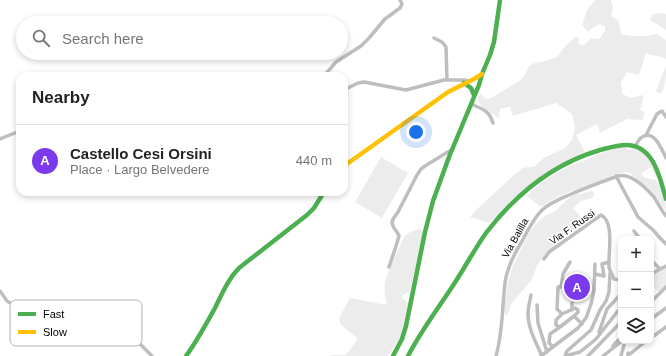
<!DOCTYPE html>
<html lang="en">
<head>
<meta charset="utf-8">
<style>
  :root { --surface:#fff; --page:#f2f2f2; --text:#222; --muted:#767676; --line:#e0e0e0; --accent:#7c3aed }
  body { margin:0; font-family:Arial,sans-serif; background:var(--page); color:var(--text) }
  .controls { position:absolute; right:12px; bottom:12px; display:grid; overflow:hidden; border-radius:8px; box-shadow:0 2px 6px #0003 }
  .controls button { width:36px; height:36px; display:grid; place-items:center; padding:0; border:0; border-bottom:1px solid var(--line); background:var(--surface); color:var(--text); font:20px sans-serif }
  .you { position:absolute; left:416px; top:132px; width:14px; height:14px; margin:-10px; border:3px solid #fff; border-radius:50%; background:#1a73e8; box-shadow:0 0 0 6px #1a73e833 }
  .badge { display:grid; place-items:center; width:26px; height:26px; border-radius:50%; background:var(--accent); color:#fff; font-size:13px; font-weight:700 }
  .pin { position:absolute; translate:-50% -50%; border:2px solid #fff; box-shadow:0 1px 4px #0006 }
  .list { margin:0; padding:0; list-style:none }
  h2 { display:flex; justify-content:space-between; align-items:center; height:52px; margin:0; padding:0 16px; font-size:17px }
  h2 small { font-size:13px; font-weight:400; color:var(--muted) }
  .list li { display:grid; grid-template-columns:26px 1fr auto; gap:12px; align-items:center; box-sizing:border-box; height:72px; padding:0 16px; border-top:1px solid var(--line) }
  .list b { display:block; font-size:15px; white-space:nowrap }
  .list p { margin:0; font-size:13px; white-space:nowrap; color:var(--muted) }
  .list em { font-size:13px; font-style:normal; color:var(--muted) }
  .icon { flex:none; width:22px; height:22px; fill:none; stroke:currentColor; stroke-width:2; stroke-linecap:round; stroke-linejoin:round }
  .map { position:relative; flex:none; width:666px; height:356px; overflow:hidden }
  .search { position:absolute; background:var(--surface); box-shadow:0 2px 6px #0003; left:16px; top:16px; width:332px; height:44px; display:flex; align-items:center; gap:10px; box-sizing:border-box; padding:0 14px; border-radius:22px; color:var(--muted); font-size:15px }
  .panel { position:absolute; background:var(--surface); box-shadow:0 2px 6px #0003; left:16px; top:72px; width:332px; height:124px; border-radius:12px }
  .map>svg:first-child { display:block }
  .green { fill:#ececec }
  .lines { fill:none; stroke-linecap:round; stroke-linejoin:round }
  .street { stroke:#bebebe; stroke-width:3.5 }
  .fast { stroke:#4caf50; stroke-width:4.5 }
  .slow { stroke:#ffc107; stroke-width:4.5 }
  .labels { text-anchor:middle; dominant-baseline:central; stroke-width:3.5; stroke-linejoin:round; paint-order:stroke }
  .street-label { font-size:10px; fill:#000; stroke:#fff }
  .key { fill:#fff; stroke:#b2b2b2; stroke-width:1 }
  .key-label { font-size:11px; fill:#000 }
</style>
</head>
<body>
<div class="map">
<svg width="666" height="356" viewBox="0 0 666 356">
  <rect width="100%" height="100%" fill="#fff"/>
  <path class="green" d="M595,0H611L613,7L611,16L619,21L621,34C633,37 644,37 656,34L666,40V60L665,58C659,56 653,56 646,53L639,75L627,72L621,83L622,94L631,98L643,95V100L640,110L645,113L642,120L627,119L600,133L597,124L576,135L585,152L540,177L520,192L489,223L470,217L475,211L514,175L523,168L535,166L545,157L564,149L572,140L575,127L572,114L556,103L513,116L510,107H508L500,109L499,118L482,107L478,102V96L481,94L485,99H489L518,82L524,76L529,66L535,63L542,62L557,57L566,45L576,37L579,38V44L584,45L591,38L599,39L605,31V27L600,24L594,27L588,32L582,25L587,10Z
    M657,13L666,14V30L650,20L652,15Z
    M666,65C666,75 666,86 661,93H658L656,91Z
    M619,147H625L629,150L635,147L646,153L654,167L658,178L655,176L652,168H649L641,174C646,180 646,177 652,179C663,181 666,202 666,211L656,196L652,191L630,173L626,172L620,173L559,196L541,207L527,196C544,177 567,167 590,158C599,154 609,150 619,147Z
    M381,157L408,173L382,218L355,202Z
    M592,191L595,194L592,198L581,201L573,208L579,214L584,223L557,244L549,251L541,260L537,266L531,281L511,304L508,314L506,315L504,309L508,282L513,265L530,231L539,221L545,216L554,212L571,196Z
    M421,228L423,234L410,291L402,296V298L408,303L402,335L388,356H330L331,355H346L358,339L341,325L339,318L350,298L381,304H387C385,298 384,289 385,282C387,275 401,241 405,236C409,232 415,230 421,228Z
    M666,267V285L658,292L653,286L651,275Z"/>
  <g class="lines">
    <path class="street" d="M434,38L442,42L446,47L447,80
      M144,76L149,74L157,76
      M324,76L336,62L361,46L369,38L385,19L400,8L402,4L400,0
      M344,90L358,83L364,82L406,90L444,80H464L470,81
      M471,104C482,109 489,110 493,123
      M646,135L657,114L660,112L662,111L666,117
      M0,139L20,131
      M636,146C637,142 640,138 644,136C655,131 662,150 666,158
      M616,176L638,217L653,230L660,238L666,244
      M634,231L640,239
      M544,259L549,252L601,215C615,222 608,254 609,267C610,271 612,275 614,279L621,280
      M651,260L660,269
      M389,267L396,246L399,236L397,232L394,228L392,223L393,219L398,212L417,175L421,169L425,166L451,150
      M595,274L604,276L602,264L609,262
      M651,274L666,266
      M651,281L652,285L651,286
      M0,291L7,301L12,304L35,306L66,304L73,305L85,309L120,326L129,333L152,356
      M531,295C530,301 528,307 528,314C528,328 536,343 542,356
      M651,302L666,287
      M537,305L538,323L547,352
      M572,310V303
      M562,314L557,309L558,287H561L563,274L570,262
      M651,319L666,308
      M560,327L556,325V320L562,314L575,308L578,310V312L574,316
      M599,332L607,309L621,294
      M651,338L666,327
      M613,346L621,337
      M553,347L549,343L550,334L560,327L574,316L582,324
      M496,356C503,332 502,308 505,283C507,268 513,256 521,243C527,232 533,219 542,210C550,203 560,199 569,195C585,188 601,182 618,176C631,173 646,188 654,197C658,203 661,210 666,216
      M541,356L578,328L586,318L591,304L594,291L595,264
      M565,356L567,351L591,330L600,310L606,301L609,292L610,273
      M565,356L580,352L590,344L596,339L621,307
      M588,356L621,322
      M603,356L622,341
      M621,356L625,341
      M628,356V353L630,354L646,341"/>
    <path class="fast" d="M464,83L471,88L474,95
      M186,356C197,341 206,324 215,308C222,294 228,279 239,268L307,215L314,208L324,192
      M393,356L402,339L406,326L425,232L433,201L449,157L479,85L482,74L490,55L494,42L500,0
      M408,356C421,331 437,310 452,287C464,269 474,250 486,233C515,195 553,164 600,150C608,148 617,145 626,145C654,145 660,178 666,199"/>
    <path class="slow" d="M344,166L448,92L474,79L482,74"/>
  </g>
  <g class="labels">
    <g class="street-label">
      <text transform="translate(572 227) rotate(-35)">Via F. Russi</text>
      <text transform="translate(515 238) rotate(-61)">Via Balilla</text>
    </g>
  </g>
  <rect x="10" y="300" width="132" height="46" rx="6" class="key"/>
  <rect x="18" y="312" width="18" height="4" fill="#4caf50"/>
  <rect x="18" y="330" width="18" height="4" fill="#ffc107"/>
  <g class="key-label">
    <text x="43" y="318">Fast</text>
    <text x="43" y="336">Slow</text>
  </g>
</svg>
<div class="controls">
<button>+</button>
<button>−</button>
<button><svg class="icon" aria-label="layers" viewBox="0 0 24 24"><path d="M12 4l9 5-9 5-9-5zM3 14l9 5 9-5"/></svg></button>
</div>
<div class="you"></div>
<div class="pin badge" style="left:577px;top:287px">A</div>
<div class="search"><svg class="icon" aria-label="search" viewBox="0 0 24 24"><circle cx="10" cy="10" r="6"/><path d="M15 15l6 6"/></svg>Search here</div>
<section class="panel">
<h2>Nearby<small></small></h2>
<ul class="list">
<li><span class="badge">A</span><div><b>Castello Cesi Orsini</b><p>Place · Largo Belvedere</p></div><em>440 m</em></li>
</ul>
</section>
</div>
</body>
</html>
